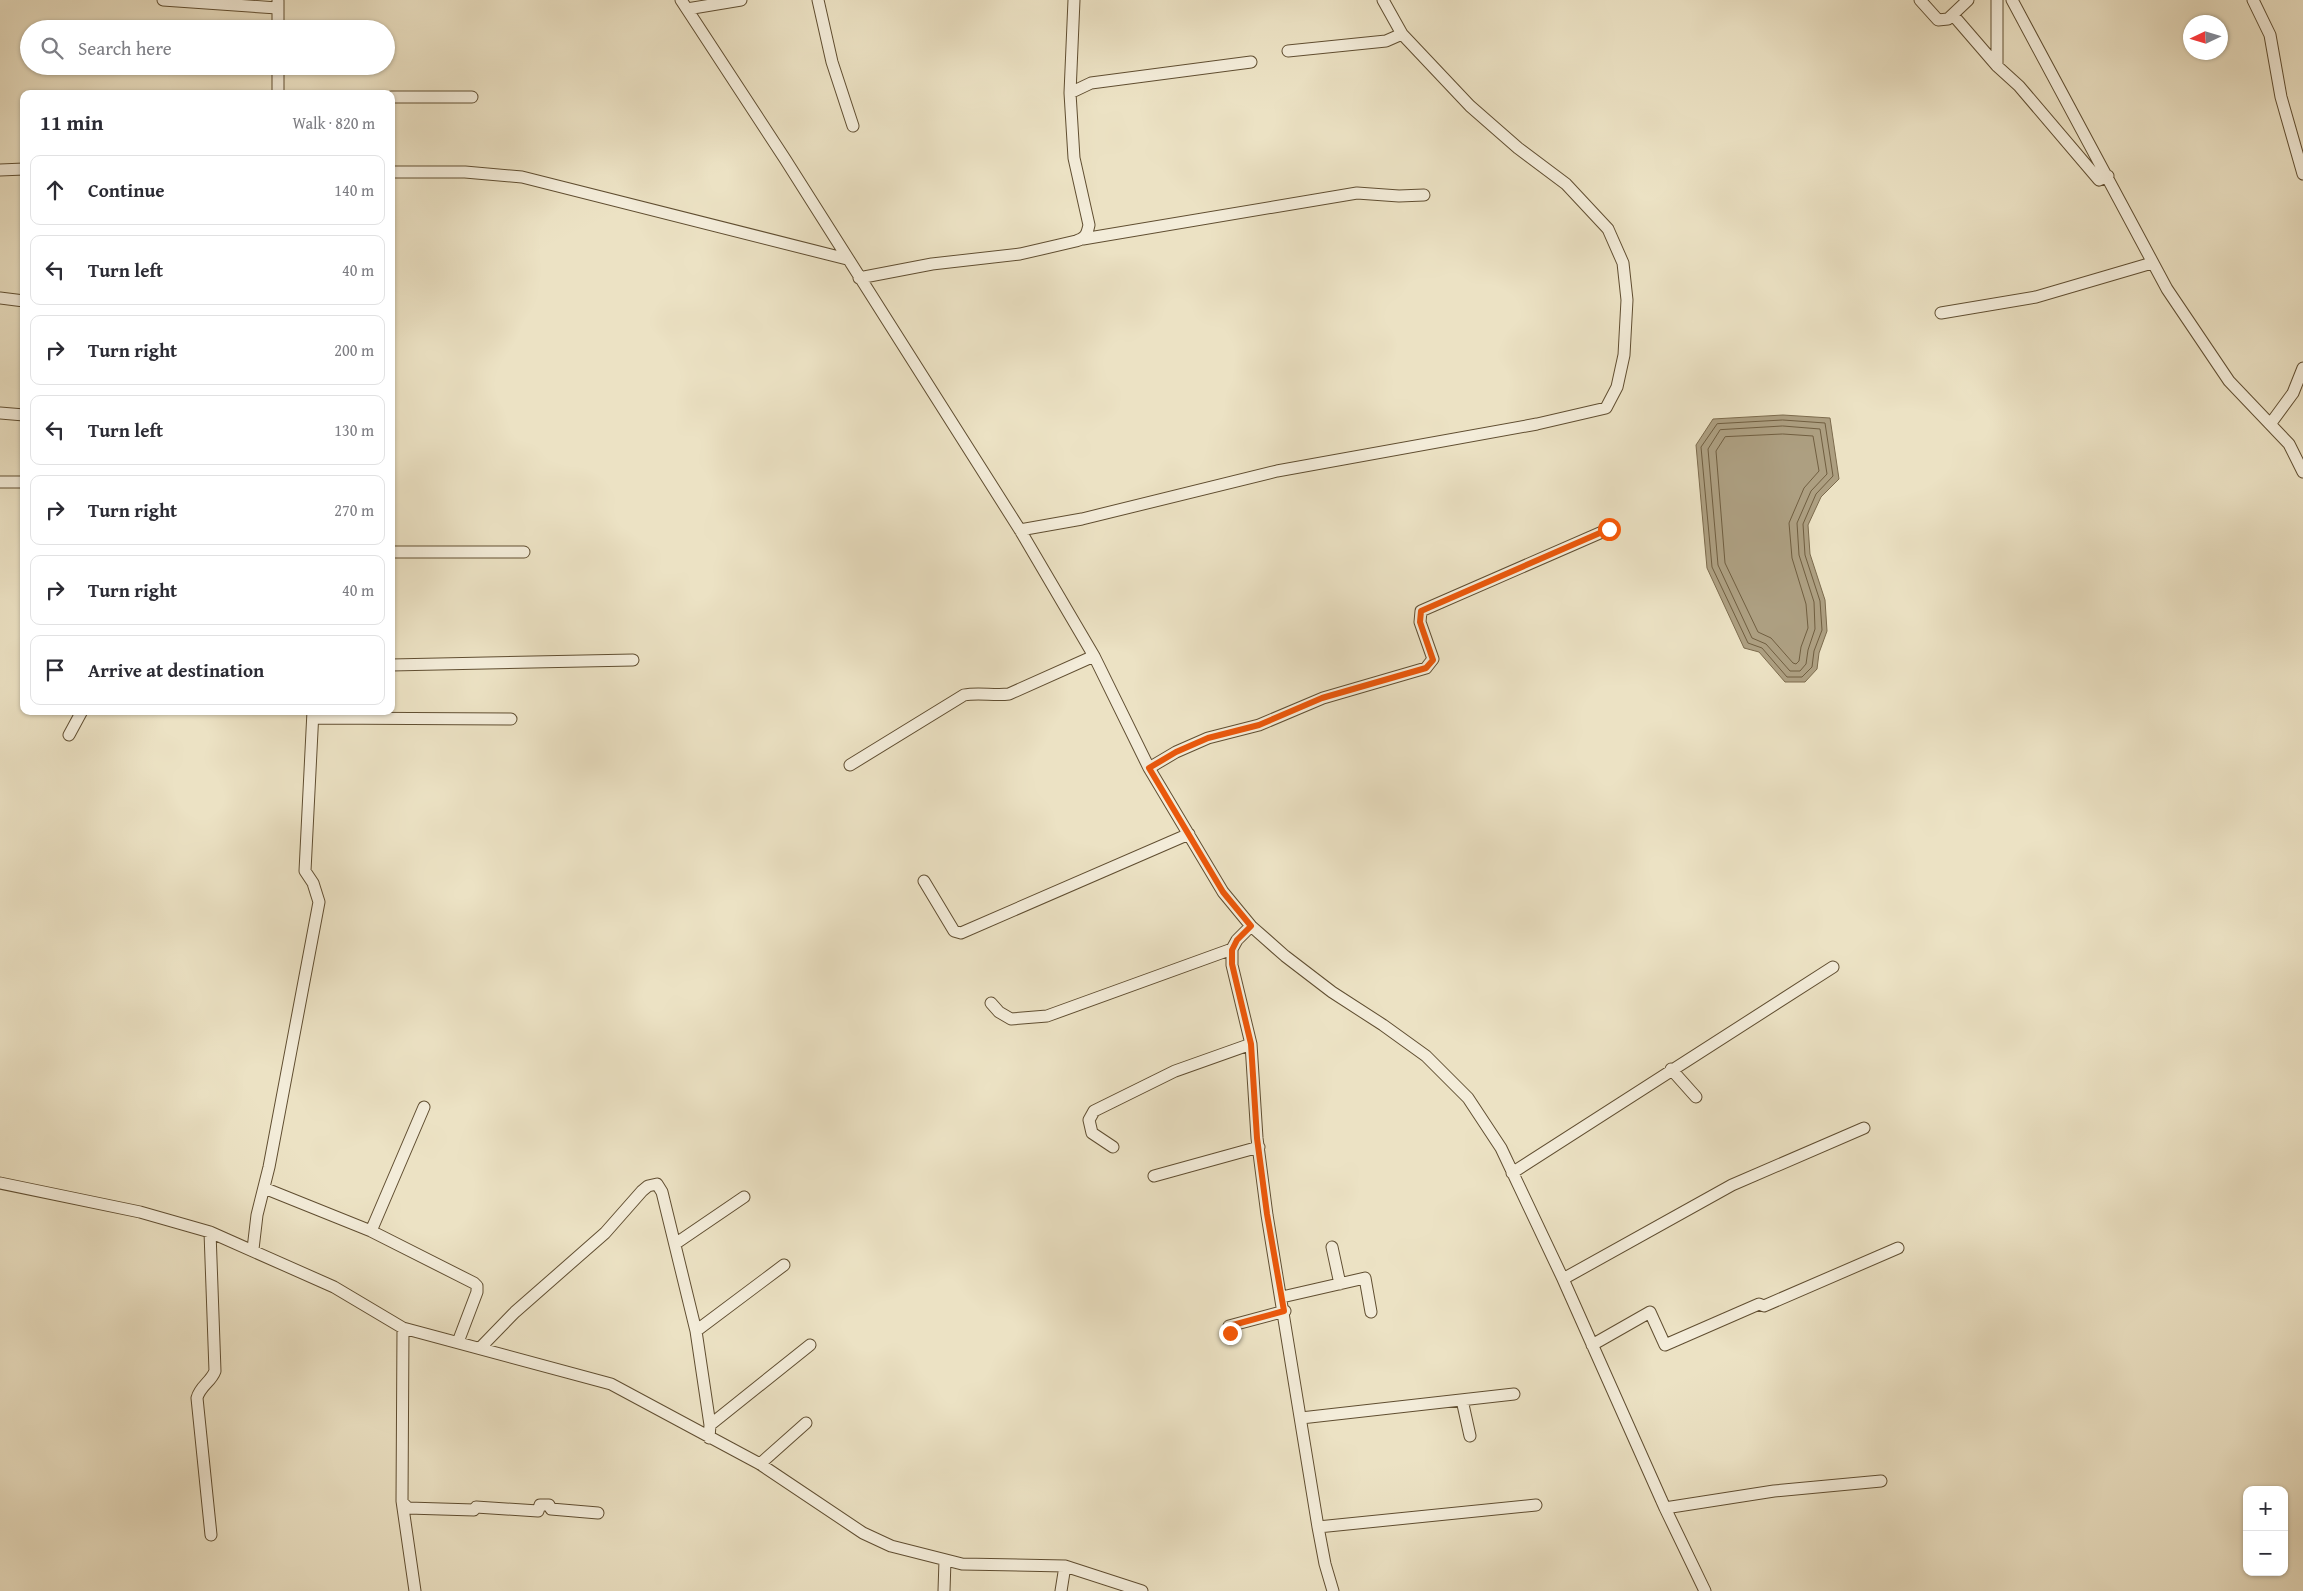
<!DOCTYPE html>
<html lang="en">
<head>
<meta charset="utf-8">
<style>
  :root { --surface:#fff; --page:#f7f7f7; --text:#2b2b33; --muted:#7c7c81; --line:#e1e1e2 }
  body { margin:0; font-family:"Gentium Book Plus",serif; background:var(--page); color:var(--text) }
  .controls { position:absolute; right:15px; bottom:15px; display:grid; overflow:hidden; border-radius:10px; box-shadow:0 1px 4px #0004 }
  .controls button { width:45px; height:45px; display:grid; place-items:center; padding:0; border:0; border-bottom:1px solid var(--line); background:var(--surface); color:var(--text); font:25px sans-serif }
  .compass { position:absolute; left:2183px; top:15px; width:45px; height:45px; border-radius:50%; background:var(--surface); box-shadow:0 1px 4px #0004; rotate:266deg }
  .stop { position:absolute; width:15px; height:15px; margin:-11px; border:4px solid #ea580c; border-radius:50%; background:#fff }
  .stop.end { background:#ea580c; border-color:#fff; box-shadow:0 1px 5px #0008 }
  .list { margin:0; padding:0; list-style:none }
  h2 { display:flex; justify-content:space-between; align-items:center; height:65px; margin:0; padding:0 20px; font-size:21px }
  h2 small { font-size:16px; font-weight:400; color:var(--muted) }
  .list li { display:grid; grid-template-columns:32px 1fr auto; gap:15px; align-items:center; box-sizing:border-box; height:70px; margin:0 10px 10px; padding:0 10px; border:1px solid var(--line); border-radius:10px }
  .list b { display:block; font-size:19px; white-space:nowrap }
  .list em { font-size:16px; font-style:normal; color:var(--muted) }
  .icon { flex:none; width:28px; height:28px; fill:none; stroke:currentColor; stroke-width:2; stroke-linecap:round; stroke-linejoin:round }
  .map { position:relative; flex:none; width:2303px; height:1591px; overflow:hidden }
  .search { position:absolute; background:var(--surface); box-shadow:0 1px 4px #0004; left:20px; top:20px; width:375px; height:55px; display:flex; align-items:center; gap:12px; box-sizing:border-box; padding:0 18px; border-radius:28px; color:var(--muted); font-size:19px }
  .panel { position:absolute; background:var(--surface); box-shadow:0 1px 4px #0004; left:20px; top:90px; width:375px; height:625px; border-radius:10px }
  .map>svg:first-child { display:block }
  .water { fill:#ad9f81; stroke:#7c6b4d }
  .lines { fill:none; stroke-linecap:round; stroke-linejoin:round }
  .shore { stroke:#705e40; stroke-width:1 }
  .minor-casing { stroke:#604e31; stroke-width:13 }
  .minor { stroke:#f3ecd9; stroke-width:11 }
  .route { stroke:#ea580c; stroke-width:6 }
</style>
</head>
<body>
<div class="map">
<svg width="2303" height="1591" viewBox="0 0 2303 1591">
  <rect width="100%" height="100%" fill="#ece2c4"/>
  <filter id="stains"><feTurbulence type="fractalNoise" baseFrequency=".004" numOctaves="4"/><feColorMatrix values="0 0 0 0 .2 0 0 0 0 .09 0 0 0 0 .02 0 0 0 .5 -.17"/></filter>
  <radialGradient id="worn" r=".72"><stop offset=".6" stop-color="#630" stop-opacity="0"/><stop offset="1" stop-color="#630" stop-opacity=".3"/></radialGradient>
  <path class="water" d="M1783,415L1830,418L1839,479L1821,497L1808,525L1810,554L1825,600L1827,631L1819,653L1817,669L1805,682H1785L1759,652L1744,648L1707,568L1696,445L1713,419Z"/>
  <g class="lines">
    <path class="shore" d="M1783,420L1825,423L1833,476L1816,494L1803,524L1805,555L1820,601L1822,630L1814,651L1812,667L1802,677H1787L1762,648L1748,643L1712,567L1701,447L1717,424Z
      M1783,426L1820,429L1827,474L1811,491L1797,523L1799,555L1814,602L1815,629L1808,650L1806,664L1800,671H1790L1766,644L1752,638L1718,565L1708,449L1720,430Z
      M1783,434L1813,436L1819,471L1804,488L1789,523L1792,558L1806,604L1808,628L1801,647L1799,661L1796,664L1793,663L1771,638L1758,632L1725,563L1716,451L1725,437Z"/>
    <defs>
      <path id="minor" d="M163,0L277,8
        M681,0L785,159L1020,530L1094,656L1149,768L1223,892L1251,926L1285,956L1332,992L1383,1025L1426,1056L1468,1098L1501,1148L1563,1279L1665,1508L1705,1591
        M818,0L832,62L853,126
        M1920,0L1938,20L1948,19L1968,0
        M2012,0L2167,289L2229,381L2289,444L2303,472
        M2253,0L2270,35L2281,97L2303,174
        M687,9L741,0
        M1953,15L1997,66L2019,86L2099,180L2108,176
        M278,29V1
        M1288,51L1386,41L1402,34
        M278,66V94
        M1997,66V0
        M1070,93L1091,83L1251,62
        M391,97H472
        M0,170L24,169
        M391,172H465L522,177L847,259
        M1083,239L1357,193L1399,196L1424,195
        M859,278L932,264L1020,254L1076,241C1086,238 1087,234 1089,225L1074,158L1070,93L1074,0
        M0,298L24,301
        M1941,313L2036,297L2152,263
        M0,413L24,415
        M2271,423L2293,393L2303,368
        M0,482H24
        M1020,530L1082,519L1277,471L1537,424L1606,408L1617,387L1624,355L1627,300L1623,263L1608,229L1566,184L1518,148L1470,106L1402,34L1383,0
        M391,552H524
        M391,665L633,660
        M313,718L511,719
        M69,735L82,711
        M850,765L964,695C979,692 994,696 1009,694L1094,656
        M1149,768L1176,752L1208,738L1259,725L1323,698L1426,668L1433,659L1420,622L1421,611L1609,529
        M924,881L954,931L961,933L1189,834
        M1251,926L1237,940L1232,949V965L1251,1044L1257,1138L1267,1215L1318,1527L1325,1564L1333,1591
        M991,1003L999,1012L1011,1019L1047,1016L1232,949
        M1671,1069L1696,1097
        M1113,1147L1092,1133L1089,1120L1094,1111L1175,1071L1251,1044
        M1512,1173L1833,967
        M1154,1176L1259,1147
        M0,1183L140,1212L210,1232L334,1287L403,1328L611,1384L760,1464L863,1533L891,1546L962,1564L1065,1566L1142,1591
        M264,1188L371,1231L474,1283L477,1286V1292L458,1342
        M371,1231L424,1107
        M210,1232L215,1371C211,1382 200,1386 197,1398L211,1535
        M675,1244L744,1197
        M1332,1247L1340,1284
        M253,1249L257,1215L269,1167L319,902L313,883L305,871L313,711
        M1563,1279L1732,1185L1864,1128
        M1282,1297L1365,1278L1371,1312
        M403,1328L402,1501L415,1591
        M696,1331L784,1265
        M1230,1333L1229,1326L1285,1311
        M1592,1345L1650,1312L1665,1345L1759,1304L1764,1306L1898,1248
        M480,1348L515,1312L605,1233L642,1191L648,1186L657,1184L662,1192L696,1331L710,1425L709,1438
        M1462,1400L1470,1436
        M1301,1418L1514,1394
        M710,1425L810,1345
        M760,1464L806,1423
        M403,1503L408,1508L474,1510L476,1507L538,1511L540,1505H549L551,1509L598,1513
        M1665,1508L1774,1491L1881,1481
        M1318,1527L1536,1505
        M944,1591L945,1560
        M1061,1591L1065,1566"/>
    </defs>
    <use href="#minor" class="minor-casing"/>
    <use href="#minor" class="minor"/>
  </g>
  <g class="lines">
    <path class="route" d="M1230,1333L1229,1326L1284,1311L1267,1214L1257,1138L1251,1044L1232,964V950L1237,940L1251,926L1223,892L1149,768L1176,752L1208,738L1259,725L1322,698L1426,668L1433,660L1420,622L1421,611L1609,529"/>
  </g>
  <rect width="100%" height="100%" filter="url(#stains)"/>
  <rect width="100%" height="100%" fill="url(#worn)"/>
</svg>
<div class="controls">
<button>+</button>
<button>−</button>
</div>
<svg class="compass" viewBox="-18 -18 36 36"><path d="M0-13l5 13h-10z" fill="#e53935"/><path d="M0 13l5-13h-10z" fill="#7c7c81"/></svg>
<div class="stop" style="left:1609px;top:529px"></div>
<div class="stop end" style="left:1230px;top:1333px"></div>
<div class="search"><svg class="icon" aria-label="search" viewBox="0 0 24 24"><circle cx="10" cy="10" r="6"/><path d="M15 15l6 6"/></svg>Search here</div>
<section class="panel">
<h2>11 min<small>Walk · 820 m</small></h2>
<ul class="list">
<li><svg class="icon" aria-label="ahead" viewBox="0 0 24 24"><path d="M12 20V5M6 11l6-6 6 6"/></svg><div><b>Continue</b></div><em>140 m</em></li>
<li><svg class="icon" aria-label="left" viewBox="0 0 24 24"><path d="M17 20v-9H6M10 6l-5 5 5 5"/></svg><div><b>Turn left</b></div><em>40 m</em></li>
<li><svg class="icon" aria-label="right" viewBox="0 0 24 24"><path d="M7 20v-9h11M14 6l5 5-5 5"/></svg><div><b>Turn right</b></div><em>200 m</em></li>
<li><svg class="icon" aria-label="left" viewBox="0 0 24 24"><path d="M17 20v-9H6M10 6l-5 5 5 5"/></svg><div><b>Turn left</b></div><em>130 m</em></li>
<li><svg class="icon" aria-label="right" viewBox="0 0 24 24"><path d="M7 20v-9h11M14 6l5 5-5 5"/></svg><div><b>Turn right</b></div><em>270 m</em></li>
<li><svg class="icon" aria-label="right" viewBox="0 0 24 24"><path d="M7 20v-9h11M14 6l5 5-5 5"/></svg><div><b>Turn right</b></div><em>40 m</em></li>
<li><svg class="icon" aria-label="arrive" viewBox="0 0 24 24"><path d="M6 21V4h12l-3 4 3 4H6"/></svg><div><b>Arrive at destination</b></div></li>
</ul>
</section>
</div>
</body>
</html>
